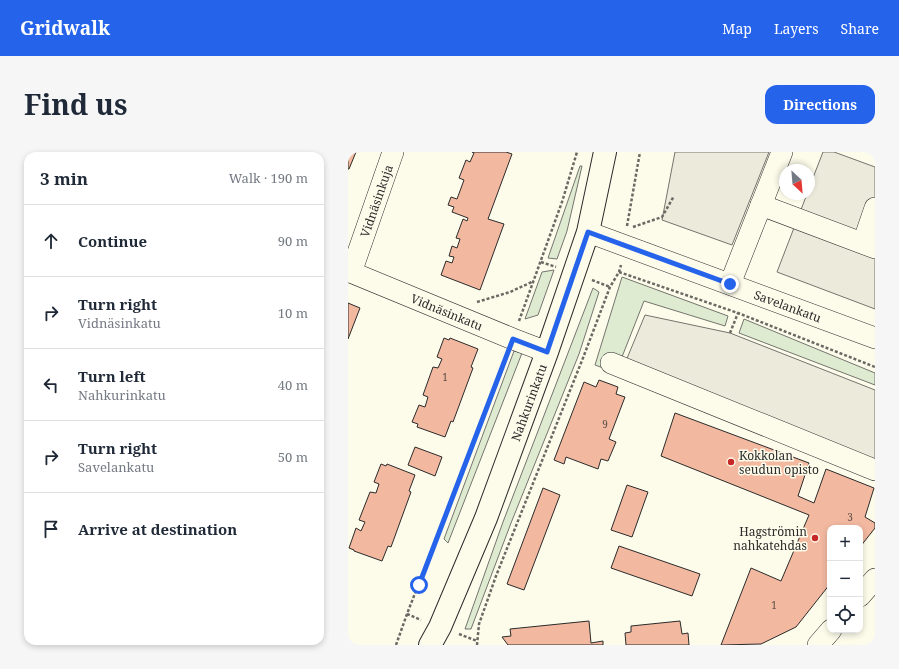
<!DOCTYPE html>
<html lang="en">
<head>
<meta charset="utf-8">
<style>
  :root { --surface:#fff; --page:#f6f6f7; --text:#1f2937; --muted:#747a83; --line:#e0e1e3; --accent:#2563eb }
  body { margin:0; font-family:"Noto Serif",serif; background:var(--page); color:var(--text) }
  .controls { position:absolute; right:12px; bottom:12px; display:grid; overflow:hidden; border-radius:8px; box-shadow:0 2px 6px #0003 }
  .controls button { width:36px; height:36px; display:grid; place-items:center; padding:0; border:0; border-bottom:1px solid var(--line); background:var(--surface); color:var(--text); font:20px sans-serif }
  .compass { position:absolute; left:431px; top:12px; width:36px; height:36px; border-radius:50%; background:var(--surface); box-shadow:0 2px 6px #0003; rotate:154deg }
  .stop { position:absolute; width:12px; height:12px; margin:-9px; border:3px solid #2563eb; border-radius:50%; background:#fff }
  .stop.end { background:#2563eb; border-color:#fff; box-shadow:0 1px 4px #0008 }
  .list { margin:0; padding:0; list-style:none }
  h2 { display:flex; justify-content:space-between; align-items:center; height:52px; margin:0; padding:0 16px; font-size:17px }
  h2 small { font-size:13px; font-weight:400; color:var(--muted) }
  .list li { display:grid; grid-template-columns:26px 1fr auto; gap:12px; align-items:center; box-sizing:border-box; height:72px; padding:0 16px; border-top:1px solid var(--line) }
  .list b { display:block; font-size:15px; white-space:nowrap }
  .list p { margin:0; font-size:13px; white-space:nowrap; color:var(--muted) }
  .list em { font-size:13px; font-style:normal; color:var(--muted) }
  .icon { flex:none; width:22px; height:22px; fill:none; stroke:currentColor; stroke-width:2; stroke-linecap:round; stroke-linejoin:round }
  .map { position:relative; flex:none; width:527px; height:493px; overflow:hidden; border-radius:12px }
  header { display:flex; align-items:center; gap:24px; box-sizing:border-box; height:56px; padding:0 20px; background:var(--accent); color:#fff }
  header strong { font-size:19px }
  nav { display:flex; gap:22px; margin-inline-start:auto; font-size:14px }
  .intro { display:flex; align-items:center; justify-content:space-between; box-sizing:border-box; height:96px; padding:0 24px }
  h1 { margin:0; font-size:28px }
  .button { padding:10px 18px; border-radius:12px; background:var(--accent); color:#fff; font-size:14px; font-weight:700 }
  main { display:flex; gap:24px; padding:0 24px }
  aside { flex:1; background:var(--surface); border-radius:12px; box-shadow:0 2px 6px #0003 }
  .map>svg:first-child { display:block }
  .green { fill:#deebd1; stroke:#74746e }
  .parking { fill:#eceadb; stroke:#74746e }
  .building { fill:#f2b8a0; stroke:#2b2b2b }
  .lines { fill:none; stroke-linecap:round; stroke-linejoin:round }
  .minor-casing { stroke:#2b2b2b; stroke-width:22 }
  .major-casing { stroke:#2b2b2b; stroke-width:24 }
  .path { stroke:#6a6964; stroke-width:2.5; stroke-dasharray:3 2; stroke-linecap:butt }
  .minor { stroke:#fdfbea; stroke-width:21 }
  .major { stroke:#fdfbea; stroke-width:22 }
  .route { stroke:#2563eb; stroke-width:5 }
  .poi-dot { fill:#c62828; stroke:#fdfbea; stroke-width:1.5 }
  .labels { text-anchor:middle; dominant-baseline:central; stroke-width:3; stroke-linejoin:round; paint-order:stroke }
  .number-label { font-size:10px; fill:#5d4e48 }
  .street-label { font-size:12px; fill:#2b2b2b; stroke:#fdfbea }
  .poi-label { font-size:12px; fill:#2b2b2b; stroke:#fdfbea; text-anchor:start }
</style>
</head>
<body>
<header>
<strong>Gridwalk</strong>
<nav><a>Map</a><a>Layers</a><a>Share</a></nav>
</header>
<div class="intro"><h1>Find us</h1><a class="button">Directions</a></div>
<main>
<aside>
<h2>3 min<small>Walk · 190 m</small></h2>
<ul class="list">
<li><svg class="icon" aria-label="ahead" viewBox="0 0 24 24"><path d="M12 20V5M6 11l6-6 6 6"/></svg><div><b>Continue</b></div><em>90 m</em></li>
<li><svg class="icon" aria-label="right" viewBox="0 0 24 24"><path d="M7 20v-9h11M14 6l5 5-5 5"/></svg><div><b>Turn right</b><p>Vidnäsinkatu</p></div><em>10 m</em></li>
<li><svg class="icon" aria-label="left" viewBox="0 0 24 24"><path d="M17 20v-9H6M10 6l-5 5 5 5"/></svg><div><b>Turn left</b><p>Nahkurinkatu</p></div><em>40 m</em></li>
<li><svg class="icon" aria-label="right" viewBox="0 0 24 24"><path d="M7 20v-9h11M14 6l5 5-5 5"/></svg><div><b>Turn right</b><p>Savelankatu</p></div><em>50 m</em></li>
<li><svg class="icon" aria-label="arrive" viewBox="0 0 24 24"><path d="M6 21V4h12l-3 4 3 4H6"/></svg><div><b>Arrive at destination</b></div></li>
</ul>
</aside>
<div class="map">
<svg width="527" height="493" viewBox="0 0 527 493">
  <rect width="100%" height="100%" fill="#fdfbea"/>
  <path class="green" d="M232,14H234L219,79L209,107L200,106Z
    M206,118L190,163L177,167L194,120Z
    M274,125L380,164L377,174L296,149L272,210L258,217L247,213Z
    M245,136L251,140L231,202L163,371L123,477H117L155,370Z
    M396,167L527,221V233L391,181Z
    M166,199L174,201L100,391L96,387Z"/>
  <path class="parking" d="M327,0H421L384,93L314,68Z
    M475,0H486L527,15V157L429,120L459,42H461V36Z
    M297,163L382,181L527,238V318L275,216Z"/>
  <path class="building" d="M0,0H8L1,17H0Z
    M124,0H158L164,2L140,67L156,72L132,138L93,123L98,109L104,111L106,105L101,104L104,94L109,96L112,87L108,86L115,67L119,69L120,66L104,60L106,55L100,53L103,45L109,47L116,28L111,26L118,8L122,10L126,1Z
    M0,151L12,156L0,187Z
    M96,186L101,188L102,186L130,197L123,215L125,216L105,270L103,269L97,285L69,275L70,272L64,270L71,253L77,255L80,245L75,243L85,215L90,216L94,207L89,205Z
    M251,228L270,235L268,242L277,245L261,287L268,290L260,309L253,307L250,317L218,305L216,312L206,308L236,230L248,235Z
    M327,261L461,311L450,344L466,351L478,317L526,336L517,365L527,371V376L512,395V376H482V432L448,475L413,492L373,493L403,416L433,429L461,363L313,304Z
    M67,295L94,305L87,324L60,313Z
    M33,312L38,314L39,312L67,323L61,339L63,340L43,395L40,394L34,409L6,399V398L1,396L8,376L13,379L17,370L11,368L22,340L28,341L31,332L26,330Z
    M279,333L300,340L284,385L263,378Z
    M195,336L212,343L176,438L159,432Z
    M271,394L352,422L344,444L263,416Z
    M241,469L243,491L255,489V493H160L154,485L163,484L162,477Z
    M332,469L334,482L340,481L341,493H278L277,481L283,480V474Z"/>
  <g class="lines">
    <defs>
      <g id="minor">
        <path d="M413,53L527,96"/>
        <path id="s1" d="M240,80L527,186"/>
        <path d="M515,91L527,56"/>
        <path id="s2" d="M0,119L165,187L199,200"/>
        <path id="s3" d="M2,120L6,112L45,0"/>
        <path d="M382,132L434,0"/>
        <path d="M263,211L527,318"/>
        <path d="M512,444L527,427"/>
        <path d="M470,493L483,478"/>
      </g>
      <g id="major">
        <path id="s4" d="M82,493L92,475L138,366L199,200L240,80L257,0"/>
      </g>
    </defs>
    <use href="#minor" class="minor-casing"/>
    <use href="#major" class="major-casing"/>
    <path class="path" d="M279,74L292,0
      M285,75L314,65L326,44
      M193,110L208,115
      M271,120L390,161L527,215
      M244,128L262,135
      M129,150L162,140L186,129
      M171,169L214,50L229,0
      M382,181L390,161
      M59,462L73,468
      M111,482L129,489
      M48,493L59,462L158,206
      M129,493L131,472L148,424L235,206L262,135L271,120L273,113"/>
    <use href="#minor" class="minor"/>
    <use href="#major" class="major"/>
  </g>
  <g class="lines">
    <path class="route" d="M71,433L165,187L199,200L240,80L382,132"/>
  </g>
  <g class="poi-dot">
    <circle cx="383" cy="310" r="4"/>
    <circle cx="467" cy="386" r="4"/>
  </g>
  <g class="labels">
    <g class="number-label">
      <text x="97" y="225">1</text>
      <text x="257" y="272">9</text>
      <text x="502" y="365">3</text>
      <text x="426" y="453">1</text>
    </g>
    <g class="street-label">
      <text stroke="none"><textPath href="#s3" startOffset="76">Vidnäsinkuja</textPath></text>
      <text stroke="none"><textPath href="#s1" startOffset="213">Savelankatu</textPath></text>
      <text stroke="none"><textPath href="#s2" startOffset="107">Vidnäsinkatu</textPath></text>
      <text stroke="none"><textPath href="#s4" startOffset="262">Nahkurinkatu</textPath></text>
    </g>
    <g class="poi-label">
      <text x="391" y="303">Kokkolan<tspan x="391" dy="14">seudun opisto</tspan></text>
      <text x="459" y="379" text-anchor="end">Hagströmin<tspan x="459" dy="14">nahkatehdas</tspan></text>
    </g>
  </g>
</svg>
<div class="controls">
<button>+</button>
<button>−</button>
<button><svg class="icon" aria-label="locate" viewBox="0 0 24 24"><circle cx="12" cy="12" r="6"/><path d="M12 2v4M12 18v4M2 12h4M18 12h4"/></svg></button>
</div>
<svg class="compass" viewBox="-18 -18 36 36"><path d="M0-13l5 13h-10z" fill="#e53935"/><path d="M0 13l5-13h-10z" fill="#747a83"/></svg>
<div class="stop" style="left:71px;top:433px"></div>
<div class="stop end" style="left:382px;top:132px"></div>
</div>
</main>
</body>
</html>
